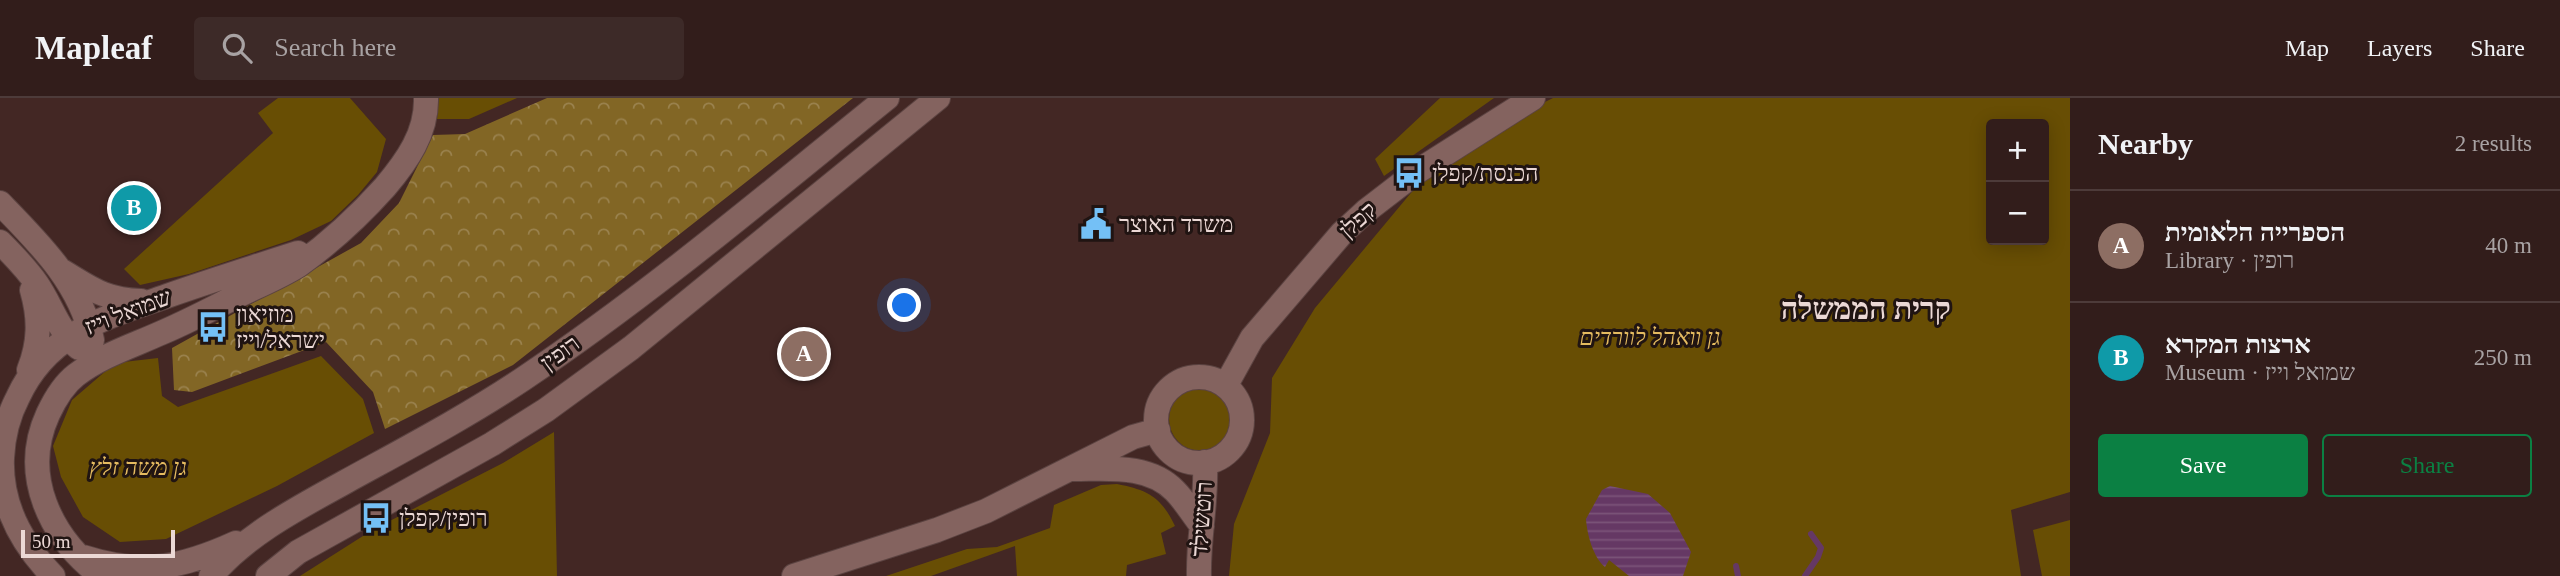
<!DOCTYPE html>
<html lang="en">
<head>
<meta charset="utf-8">
<style>
  :root { --surface:#321d1b; --page:#3d2a28; --text:#f1f3f6; --muted:#a8a2a3; --line:#4d3b3a; --accent:#0b8043 }
  body { margin:0; font-family:"Times New Roman","Noto Sans Hebrew",serif; background:var(--page); color:var(--text) }
  .controls { position:absolute; right:21px; top:21px; display:grid; overflow:hidden; border-radius:7px; box-shadow:0 4px 18px #0003 }
  .controls button { width:63px; height:63px; display:grid; place-items:center; padding:0; border:0; border-bottom:2px solid var(--line); background:var(--surface); color:var(--text); font:35px sans-serif }
  .scale { position:absolute; left:21px; bottom:18px; width:154px; box-sizing:border-box; padding-left:7px; border:4px solid #ebd8d5; border-top:0; font-size:19px; line-height:24px; white-space:nowrap; color:#ebd8d5; -webkit-text-stroke:5px #201412; paint-order:stroke }
  .you { position:absolute; left:905px; top:208px; width:24px; height:24px; margin:-18px; border:5px solid #fff; border-radius:50%; background:#1a73e8; box-shadow:0 0 0 10px #1a73e833 }
  .badge { display:grid; place-items:center; width:46px; height:46px; border-radius:50%; background:var(--accent); color:#fff; font-size:23px; font-weight:700 }
  .pin { position:absolute; translate:-50% -50%; border:4px solid #fff; box-shadow:0 2px 7px #0006 }
  .list { margin:0; padding:0; list-style:none }
  h2 { display:flex; justify-content:space-between; align-items:center; height:91px; margin:0; padding:0 28px; font-size:30px }
  h2 small { font-size:23px; font-weight:400; color:var(--muted) }
  .list li { display:grid; grid-template-columns:46px 1fr auto; gap:21px; align-items:center; box-sizing:border-box; height:112px; padding:0 28px; border-top:2px solid var(--line) }
  .list b { display:block; font-size:26px; white-space:nowrap }
  .list p { margin:0; font-size:23px; white-space:nowrap; color:var(--muted) }
  .list em { font-size:23px; font-style:normal; color:var(--muted) }
  .actions { display:flex; gap:14px; padding:21px 28px }
  .actions a { flex:1; padding:16px 0; border:2px solid var(--accent); border-radius:7px; text-align:center; font-size:24px; color:var(--accent) }
  .actions .main { background:var(--accent); color:#fff }
  .icon { flex:none; width:38px; height:38px; fill:none; stroke:currentColor; stroke-width:2; stroke-linecap:round; stroke-linejoin:round }
  .map { position:relative; flex:none; width:2070px; height:478px; overflow:hidden }
  header { display:flex; align-items:center; gap:42px; box-sizing:border-box; height:98px; padding:0 35px; background:var(--surface); border-bottom:2px solid var(--line) }
  header strong { font-size:33px }
  nav { display:flex; gap:38px; margin-inline-start:auto; font-size:24px }
  .search { width:490px; height:63px; background:var(--page); display:flex; align-items:center; gap:18px; box-sizing:border-box; padding:0 24px; border-radius:7px; color:var(--muted); font-size:26px }
  main { display:flex }
  aside { flex:1; background:var(--surface) }
  .map>svg:first-child { display:block }
  .forest { fill:url(#forest-crowns) }
  .park { fill:#684e04; fill-rule:evenodd }
  .water { fill:url(#water-rules) }
  .lines { fill:none; stroke-linecap:round; stroke-linejoin:round }
  .stream { stroke:#653864; stroke-width:6 }
  .minor-casing { stroke:#5b4341; stroke-width:26 }
  .minor { stroke:#84635f; stroke-width:24 }
  .labels { text-anchor:middle; dominant-baseline:central; stroke-width:6; stroke-linejoin:round; paint-order:stroke }
  .poi-label { font-size:23px; fill:#ebd8d5; stroke:#201412; text-anchor:start }
  .street-label { font-size:23px; fill:#ebd8d5; stroke:#201412 }
  .park-label { font-size:23px; font-style:italic; fill:#e5bb60; stroke:#201412 }
  .district-label { font-size:30px; font-weight:bold; fill:#ebd8d5; stroke:#201412 }
</style>
</head>
<body>
<header>
<strong>Mapleaf</strong>
<div class="search"><svg class="icon" aria-label="search" viewBox="0 0 24 24"><circle cx="10" cy="10" r="6"/><path d="M15 15l6 6"/></svg>Search here</div>
<nav><a>Map</a><a>Layers</a><a>Share</a></nav>
</header>
<main>
<div class="map">
<svg width="2070" height="478" viewBox="0 0 2070 478">
  <defs>
    <pattern id="forest-crowns" width="20" height="18" patternUnits="userSpaceOnUse" patternTransform="scale(1.75)"><rect width="20" height="18" fill="#826625"/><path d="M2 6a3 3 0 1 1 6 0M12 15a3 3 0 1 1 6 0" fill="none" stroke="#9a824e"/></pattern>
    <pattern id="water-rules" width="6" height="5" patternUnits="userSpaceOnUse" patternTransform="scale(1.75)"><rect width="6" height="5" fill="#653864"/><path d="M0 2.5h6" fill="none" stroke="#7b5479"/></pattern>
  </defs>
  <rect width="100%" height="100%" fill="#432724"/>
  <path class="forest" d="M547,0H853L513,267L385,331L373,294L326,244L192,294L174,292L172,250L361,145L399,105L433,37L465,36Z"/>
  <path class="park" d="M278,0H350L386,41L377,74L358,97L331,123L291,142L189,176L140,187L124,171L273,35L258,15Z
    M438,0H517L469,21H437Z
    M1440,0H1494L1384,78L1375,61Z
    M1553,0H2070V394L2011,412L2021,478H1229L1234,426L1270,335L1272,280L1315,210L1415,90L1525,14ZM1991,26H2044V142H1991Z
    M321,258L363,301L374,335L277,388L166,441L120,444L83,419L61,379L53,348L72,302L115,265L158,260L162,298L178,309Z
    M1169 321a32 32 0 1 1 64 0a32 32 0 1 1-64 0Z
    M554,334L557,478H300L374,431L503,365Z
    M1117,386C1148,392 1161,399 1175,428L1161,435L1166,456L1127,467L1126,478H1017L1015,448L931,478H886L967,451L997,449L1050,430L1054,407L1101,387Z
    M2070,422V478H2042L2033,432Z"/>
  <path class="water" d="M1610,388L1648,396L1670,415L1691,454L1683,478H1629L1609,462L1605,469C1593,459 1587,436 1586,421L1602,392Z"/>
  <g class="lines">
    <path class="stream" d="M1736,468L1738,478
      M1805,478L1818,459L1821,450L1811,436"/>
    <defs>
      <path id="minor" d="M0,105C39,145 81,186 92,242
        M0,144C13,157 26,170 37,186C52,208 58,233 79,250
        M62,173C92,191 105,202 141,203
        M29,272C40,244 40,220 32,192
        M1156 322a43 43 0 1 1 86 0a43 43 0 1 1-86 0Z
        M1226,287L1252,240L1342,135L1366,113L1418,73L1533,0
        M1075,371C1108,371 1149,366 1175,393C1185,403 1193,417 1202,428
        M83,459C142,478 181,470 236,445
        M53,478C21,445 0,407 2,360C3,338 8,318 18,299C48,234 105,220 167,198C210,183 254,169 298,155
        M101,478C50,439 20,377 48,316C55,301 63,287 76,277C101,258 132,248 161,235C187,224 212,211 237,198C258,188 280,179 299,167C331,144 359,118 385,89C407,63 427,35 426,0
        M211,478C247,436 298,410 345,384C405,351 466,319 523,281C650,196 768,96 887,0
        M268,478L298,454L492,346L546,312L631,250L938,0
        M794,478L937,432L986,413L1133,339L1158,332
        M1199,478C1198,440 1207,403 1205,364"/>
    </defs>
    <use href="#minor" class="minor-casing"/>
    <use href="#minor" class="minor"/>
  </g>
  <defs>
    <symbol id="bus-bare" viewBox="-9 -9 18 18"><path d="M-5-6H5V4H4V6H2V4H-2V6H-4V4H-5ZM-3.5-4V0h7V-4ZM-3.5 1.2v1.5H-2V1.2ZM2 1.2v1.5H3.5V1.2Z" fill="#74c0f6" stroke="#201412" stroke-width="2.5" paint-order="stroke"/></symbol>
    <symbol id="civic-bare" viewBox="-9 -9 18 18"><path d="M-.6-6.5H3V-4.5H.6V-3L4-1V1h2V6H-6V1h2V-1L-.6-3ZM-1.2 2.5V6h2.4V2.5Z" fill="#74c0f6" stroke="#201412" stroke-width="2.5" paint-order="stroke"/></symbol>
  </defs>
  <g fill-rule="evenodd">
    <use href="#bus-bare" x="1387" y="53" width="44" height="44"/>
    <use href="#civic-bare" x="1074" y="104" width="44" height="44"/>
    <use href="#bus-bare" x="191" y="207" width="44" height="44"/>
    <use href="#bus-bare" x="354" y="398" width="44" height="44"/>
  </g>
  <g class="labels">
    <g class="poi-label">
      <text x="1432" y="75">הכנסת/קפלן</text>
      <text x="1119" y="126">משרד האוצר</text>
      <text x="236" y="216">מוזיאון<tspan x="236" dy="26">ישראל/וייז</tspan></text>
      <text x="399" y="420">רופין/קפלן</text>
    </g>
    <g class="street-label">
      <text transform="translate(1358 122) rotate(-42)">קפלן</text>
      <text transform="translate(128 214) rotate(-21)">שמואל וייז</text>
      <text transform="translate(560 255) rotate(-36)">רופין</text>
      <text transform="translate(1202 421) rotate(-86)">רוטשילד</text>
    </g>
    <g class="park-label">
      <text x="1650" y="239">גן וואהל לוורדים</text>
      <text x="138" y="369">גן משה זלץ</text>
    </g>
    <g class="district-label">
      <text x="1866" y="210">קרית הממשלה</text>
    </g>
  </g>
</svg>
<div class="controls">
<button>+</button>
<button>−</button>
</div>
<div class="scale">50 m</div>
<div class="you"></div>
<div class="pin badge" style="left:804px;top:256px;background:#8d6e63">A</div>
<div class="pin badge" style="left:134px;top:110px;background:#0f9aa8">B</div>
</div>
<aside>
<h2>Nearby<small>2 results</small></h2>
<ul class="list">
<li><span class="badge" style="background:#8d6e63">A</span><div><b>הספרייה הלאומית</b><p>Library · רופין</p></div><em>40 m</em></li>
<li><span class="badge" style="background:#0f9aa8">B</span><div><b>ארצות המקרא</b><p>Museum · שמואל וייז</p></div><em>250 m</em></li>
</ul>
<div class="actions"><a class="main">Save</a><a>Share</a></div>
</aside>
</main>
</body>
</html>
